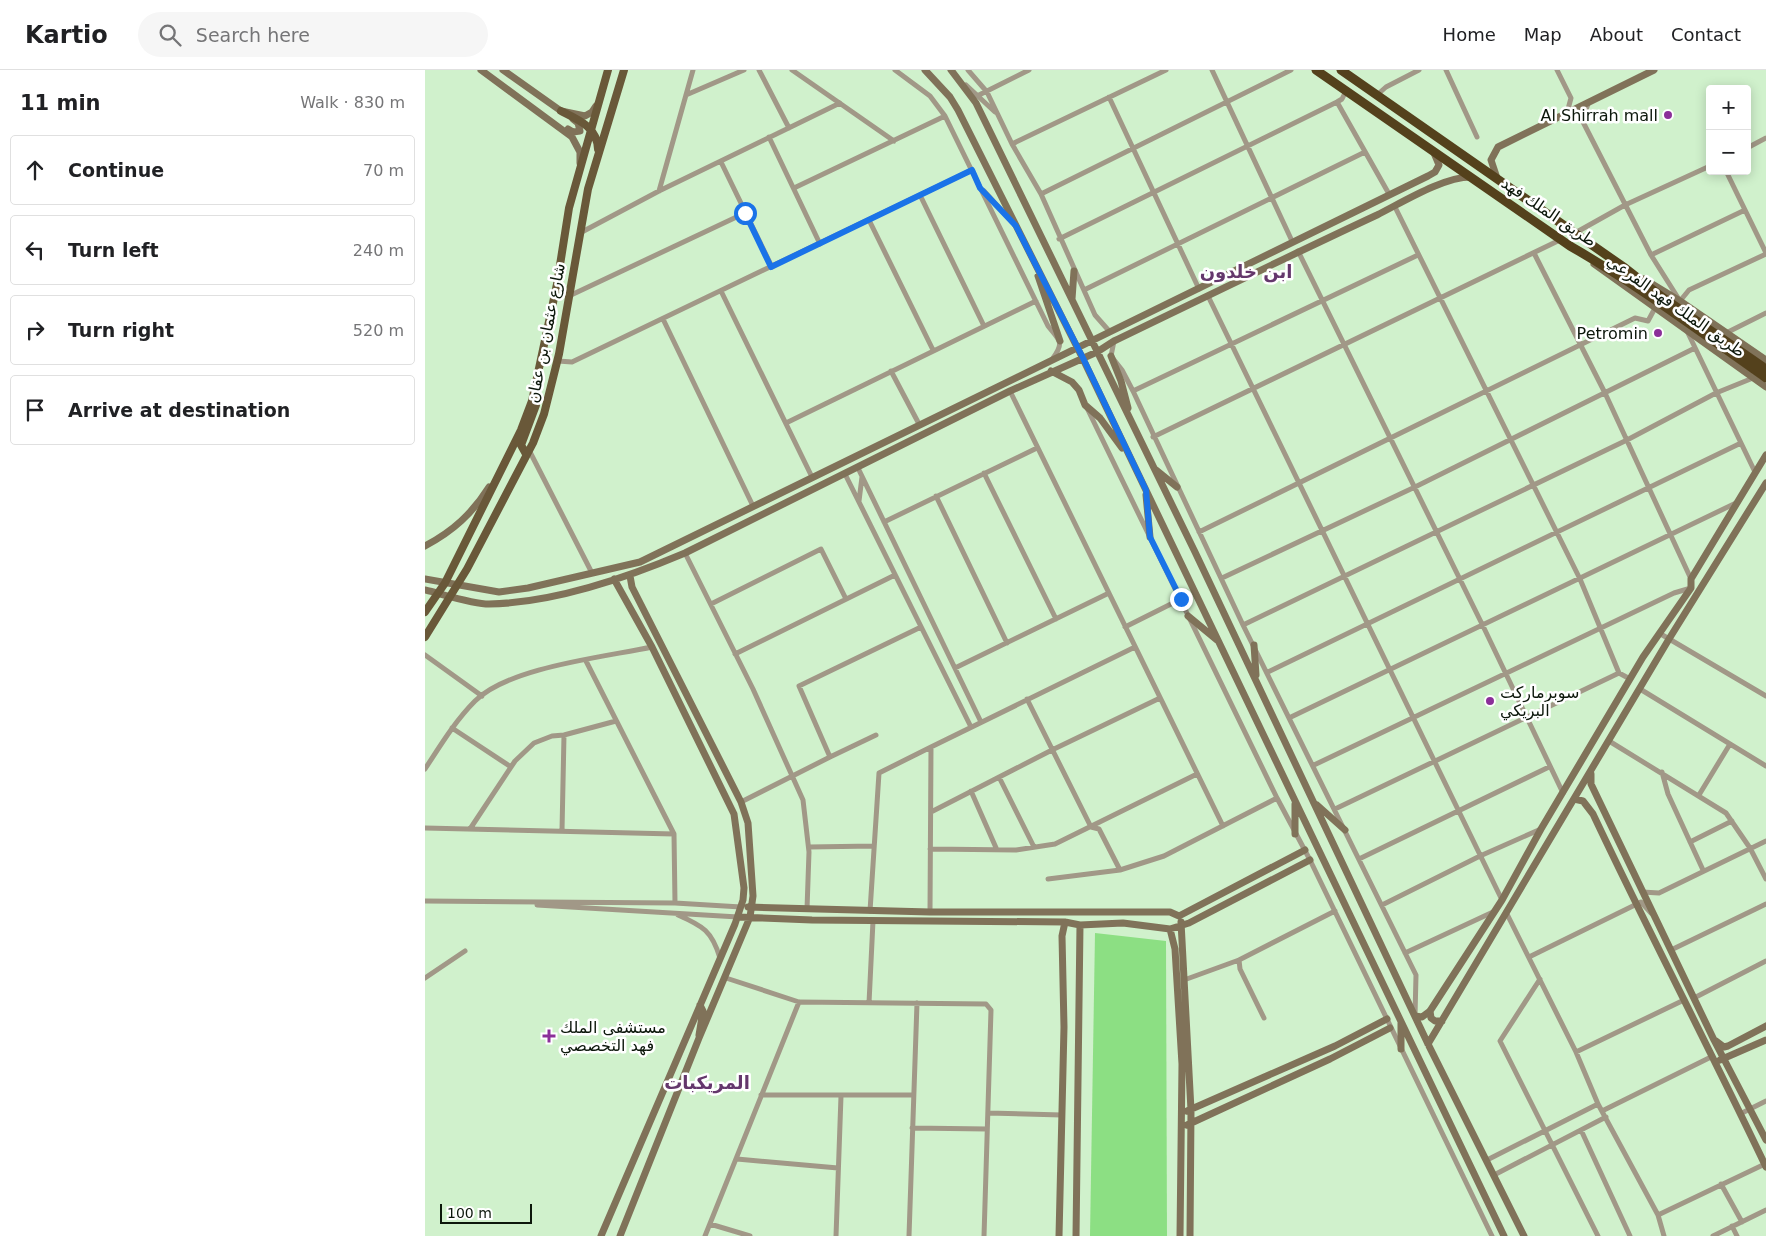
<!DOCTYPE html>
<html lang="en">
<head>
<meta charset="utf-8">
<style>
  :root { --surface:#fff; --page:#f6f6f6; --text:#202124; --muted:#757577; --line:#e0e0e0 }
  body { margin:0; font-family:"DejaVu Sans",Vazirmatn,sans-serif; background:var(--page); color:var(--text) }
  .controls { position:absolute; right:15px; top:15px; display:grid; overflow:hidden; border-radius:5px; box-shadow:0 2px 12px #0003 }
  .controls button { width:45px; height:45px; display:grid; place-items:center; padding:0; border:0; border-bottom:1px solid var(--line); background:var(--surface); color:var(--text); font:25px sans-serif }
  .scale { position:absolute; left:15px; bottom:12px; width:92px; box-sizing:border-box; padding-left:5px; border:2px solid #0c170b; border-top:0; font-size:14px; line-height:18px; white-space:nowrap; color:#0c170b; -webkit-text-stroke:4px #fff; paint-order:stroke }
  .stop { position:absolute; width:15px; height:15px; margin:-11px; border:4px solid #1a73e8; border-radius:50%; background:#fff }
  .stop.end { background:#1a73e8; border-color:#fff; box-shadow:0 1px 5px #0008 }
  .list { margin:0; padding:0; list-style:none }
  h2 { display:flex; justify-content:space-between; align-items:center; height:65px; margin:0; padding:0 20px; font-size:21px }
  h2 small { font-size:16px; font-weight:400; color:var(--muted) }
  .list li { display:grid; grid-template-columns:32px 1fr auto; gap:15px; align-items:center; box-sizing:border-box; height:70px; margin:0 10px 10px; padding:0 10px; border:1px solid var(--line); border-radius:5px }
  .list b { display:block; font-size:19px; white-space:nowrap }
  .list em { font-size:16px; font-style:normal; color:var(--muted) }
  .icon { flex:none; width:28px; height:28px; fill:none; stroke:currentColor; stroke-width:2; stroke-linecap:round; stroke-linejoin:round }
  .map { position:relative; flex:none; width:1341px; height:1166px; overflow:hidden }
  header { display:flex; align-items:center; gap:30px; box-sizing:border-box; height:70px; padding:0 25px; background:var(--surface); border-bottom:1px solid var(--line) }
  header strong { font-size:24px }
  nav { display:flex; gap:28px; margin-inline-start:auto; font-size:18px }
  .search { width:350px; height:45px; background:var(--page); display:flex; align-items:center; gap:12px; box-sizing:border-box; padding:0 18px; border-radius:28px; color:var(--muted); font-size:19px }
  main { display:flex }
  aside { flex:1; background:var(--surface) }
  .map>svg:first-child { display:block }
  .green { fill:#8cdf83 }
  .lines { fill:none; stroke-linecap:round; stroke-linejoin:round }
  .street { stroke:#a19887; stroke-width:5 }
  .secondary { stroke:#807259; stroke-width:7 }
  .primary { stroke:#695839; stroke-width:8 }
  .highway { stroke:#54411c; stroke-width:9 }
  .route { stroke:#1a73e8; stroke-width:6 }
  .poi-dot { fill:#8b2f99; stroke:#fff; stroke-width:2 }
  .labels { text-anchor:middle; dominant-baseline:central; stroke-width:5; stroke-linejoin:round; paint-order:stroke }
  .poi-label { font-size:16px; fill:#0c170b; stroke:#fff; text-anchor:end }
  .street-label { font-size:16px; fill:#0c170b; stroke:#fff }
  .neighbourhood-label { font-size:18px; font-weight:bold; fill:#64376c; stroke:#fff }
</style>
</head>
<body>
<header>
<strong>Kartio</strong>
<div class="search"><svg class="icon" aria-label="search" viewBox="0 0 24 24"><circle cx="10" cy="10" r="6"/><path d="M15 15l6 6"/></svg>Search here</div>
<nav><a>Home</a><a>Map</a><a>About</a><a>Contact</a></nav>
</header>
<main>
<aside>
<h2>11 min<small>Walk · 830 m</small></h2>
<ul class="list">
<li><svg class="icon" aria-label="ahead" viewBox="0 0 24 24"><path d="M12 20V5M6 11l6-6 6 6"/></svg><div><b>Continue</b></div><em>70 m</em></li>
<li><svg class="icon" aria-label="left" viewBox="0 0 24 24"><path d="M17 20v-9H6M10 6l-5 5 5 5"/></svg><div><b>Turn left</b></div><em>240 m</em></li>
<li><svg class="icon" aria-label="right" viewBox="0 0 24 24"><path d="M7 20v-9h11M14 6l5 5-5 5"/></svg><div><b>Turn right</b></div><em>520 m</em></li>
<li><svg class="icon" aria-label="arrive" viewBox="0 0 24 24"><path d="M6 21V4h12l-3 4 3 4H6"/></svg><div><b>Arrive at destination</b></div></li>
</ul>
</aside>
<div class="map">
<svg width="1341" height="1166" viewBox="0 0 1341 1166">
  <rect width="100%" height="100%" fill="#d0f1cc"/>
  <path class="green" d="M670,863L741,871L742,1166H665Z"/>
  <g class="lines">
    <path class="street" d="M334,0L364,58
      M367,0L469,71
      M470,0L505,26L520,46L623,256C634,270 640,272 628,288
      M543,0L562,22L587,74L616,124L670,245L685,262
      M787,0L867,171
      M1021,0L1052,67
      M1132,0L1146,28L1142,43
      M541,15L570,42
      M261,25L319,0
      M952,25L961,17L994,0
      M552,26L604,0
      M684,27L774,219
      M912,32L964,124
      M1163,34L1157,50L1226,185L1255,231L1264,220L1341,184
      M344,67L395,174
      M587,74L741,0
      M1322,78L1341,68
      M296,92L347,197
      M1301,101L1341,183
      M369,118L520,46
      M234,121L268,0
      M559,121L587,152
      M616,124L866,0
      M495,125L559,256
      M970,137L1155,509L1194,603L1205,609
      M444,150L508,280
      M155,163L234,121L415,33
      M1150,163L1200,135L1285,96
      M634,169L912,32L917,29L921,21
      M873,181L1058,556L1138,723
      M1109,183L1180,323L1266,509
      M1226,185L1320,140
      M659,220L940,82
      M296,221L387,407
      M144,226L320,143
      M783,226L1077,830
      M238,249L328,436
      M1262,261L1330,402
      M1301,263L1341,243
      M689,271L686,286L697,300L708,321L818,555L991,905L990,946
      M133,291L147,292L547,100
      M466,301L494,354
      M585,321L798,756
      M708,321L993,185
      M662,338L852,728L885,790L1067,1166
      M361,353L611,231
      M728,367L1137,169
      M104,380L167,503
      M433,398L556,652
      M559,403L631,549
      M420,404L546,657
      M511,426L582,573
      M434,431L437,407
      M459,452L612,378
      M774,462L1210,248L1223,251L1230,238
      M260,483L328,619L378,730L384,782L382,839
      M797,508L990,417L1270,278
      M286,534L396,479L421,529
      M818,555L1202,370L1291,323L1328,308
      M700,557L756,529
      M1234,563L1341,626
      M310,584L470,505
      M0,585L57,626
      M161,591L249,764L250,833
      M530,598L684,523
      M843,602L1316,373
      M1215,619L1341,696
      M602,629L666,757L674,759L695,800
      M866,647L1311,433
      M27,658L86,697
      M1184,671L1301,743L1325,778L1341,809
      M405,687L451,665
      M889,695L1249,523L1266,518
      M0,699C15,676 30,651 50,631C84,597 180,587 227,577
      M1237,702L1243,724L1278,800
      M574,707L609,777
      M546,721L572,780
      M1274,725L1305,674
      M316,732L405,687L374,616L496,557
      M910,739L1194,603
      M506,742L627,680L735,628
      M0,758L249,764
      M45,759L90,691L109,673L127,666L139,665L191,651
      M137,761L139,665
      M1265,772L1307,751
      M384,777L449,776
      M505,779L591,780L630,774L772,704
      M934,789L1124,697
      M623,809L695,800L739,786L852,728
      M1217,822L1234,823L1341,771
      M0,831L250,833L316,837
      M112,835L313,847
      M957,835L1055,786L1116,759
      M445,841L454,703L506,677
      M505,842L506,677L710,577
      M1081,842L1151,982L1173,1034L1233,1145L1239,1166
      M253,845C278,856 287,861 295,888
      M1246,880L1341,834
      M980,883L1068,842
      M1104,887L1216,832L1226,843
      M0,908L40,881
      M301,908L374,932L561,934L566,940L559,1166
      M1115,909L1075,971L1173,1166
      M759,910L814,890
      M1269,928L1341,891
      M444,933L448,851
      M839,948L815,899L814,890L910,841
      M1151,982L1259,930
      M336,1025H488
      M1177,1041L1286,987
      M563,1043L637,1045
      M1317,1043L1341,1031
      M487,1058L562,1059
      M1156,1060L1205,1166
      M312,1089L413,1098
      M1062,1090L1173,1034
      M1069,1105L1181,1047
      M1296,1114L1317,1152
      M1233,1145L1340,1094
      M285,1154L325,1166
      M1307,1156L1312,1166
      M280,1166L374,932
      M411,1166L416,1026
      M484,1166L492,933
      M1288,1166L1341,1140"/>
    <path class="secondary" d="M56,0L147,67L155,82V93
      M78,0L136,41L160,46L167,42L171,36
      M500,0L525,27L533,40L658,289L1079,1166
      M526,0L551,33L573,78L770,482L1003,974L1099,1166
      M143,59L148,62L155,61L153,53L148,49
      M1072,108L1066,90L1073,77L1229,0
      M1169,194L1341,317
      M613,206L635,271
      M1219,209L1255,231L1341,290
      M647,229L649,201
      M686,286L696,311L703,338
      M626,301L647,312L654,320L660,335L675,348L697,378
      M731,400L752,417
      M721,425L725,467
      M0,476C28,461 47,444 64,417
      M0,509L74,522L103,518L215,492L1003,106L1010,102L1014,95L1009,83
      M0,520C17,524 48,534 64,534C130,533 201,508 260,483L585,321L672,282L689,271C776,229 864,186 952,145C978,132 1018,107 1046,107
      M763,546L792,570
      M829,575L831,605
      M1166,704V714L1289,970L1341,1070
      M1149,729L1158,731L1168,744C1224,863 1285,979 1341,1097
      M892,735L920,760
      M870,764V734
      M323,837L505,842H745L754,846L880,780
      M313,847L387,850L640,852L655,855L698,853L745,859L764,853L885,790
      M756,852L766,1040L765,1166
      M745,859L750,879L757,994L755,1166
      M1005,941L1006,948L1010,951H1017
      M990,946L997,947L1005,941L1077,830L1116,759L1218,587L1266,518V509L1341,385
      M274,965L278,941L275,935
      M1291,971L1299,977L1303,976L1341,956
      M1003,974L1244,569L1341,413
      M976,979V953
      M1295,990L1341,970
      M762,1041L910,976L962,949
      M762,1055L905,989L965,958
      M176,1166L310,854L318,830L319,818L309,744L227,577L189,509
      M195,1166L274,968L325,847L328,826L323,753L316,732L207,517L205,506
      M634,1166L639,957L637,866L640,852
      M651,1166L655,855"/>
    <path class="primary" d="M136,41C154,50 172,57 173,79
      M101,384L96,375L111,335V326
      M0,542L20,513L96,360L107,331L132,214L144,138L183,0
      M0,567L42,499L108,373L119,344L134,284L163,119L199,0"/>
    <path class="highway" d="M891,0L1145,176C1213,215 1277,263 1341,308
      M916,0L1200,198L1237,227L1341,299"/>
  </g>
  <g class="lines">
    <path class="route" d="M320,143L346,197L547,100L555,118L591,156L658,288L721,420L725,467L756,529"/>
  </g>
  <g class="poi-dot">
    <circle cx="1243" cy="45" r="5"/>
    <circle cx="1233" cy="263" r="5"/>
    <circle cx="1065" cy="631" r="5"/>
    <path d="M121.5 958.5h5v5h5v5h-5v5h-5v-5h-5v-5h5z"/>
  </g>
  <g class="labels">
    <g class="poi-label">
      <text x="1233" y="45">Al Shirrah mall</text>
      <text x="1223" y="263">Petromin</text>
      <text x="1075" y="622" text-anchor="start">سوبرماركت<tspan x="1075" dy="18">البريكي</tspan></text>
      <text x="135" y="957" text-anchor="start">مستشفى الملك<tspan x="135" dy="18">فهد التخصصي</tspan></text>
    </g>
    <g class="street-label">
      <text transform="translate(1124 142) rotate(34)">طريق الملك فهد</text>
      <text transform="translate(1251 236) rotate(35)">طريق الملك فهد الفرعي</text>
      <text transform="translate(121 263) rotate(-79)">شارع عثمان بن عفان</text>
    </g>
    <g class="neighbourhood-label">
      <text x="821" y="201">ابن خلدون</text>
      <text x="282" y="1012">المريكبات</text>
    </g>
  </g>
</svg>
<div class="controls">
<button>+</button>
<button>−</button>
</div>
<div class="scale">100 m</div>
<div class="stop" style="left:320px;top:143px"></div>
<div class="stop end" style="left:756px;top:529px"></div>
</div>
</main>
</body>
</html>
